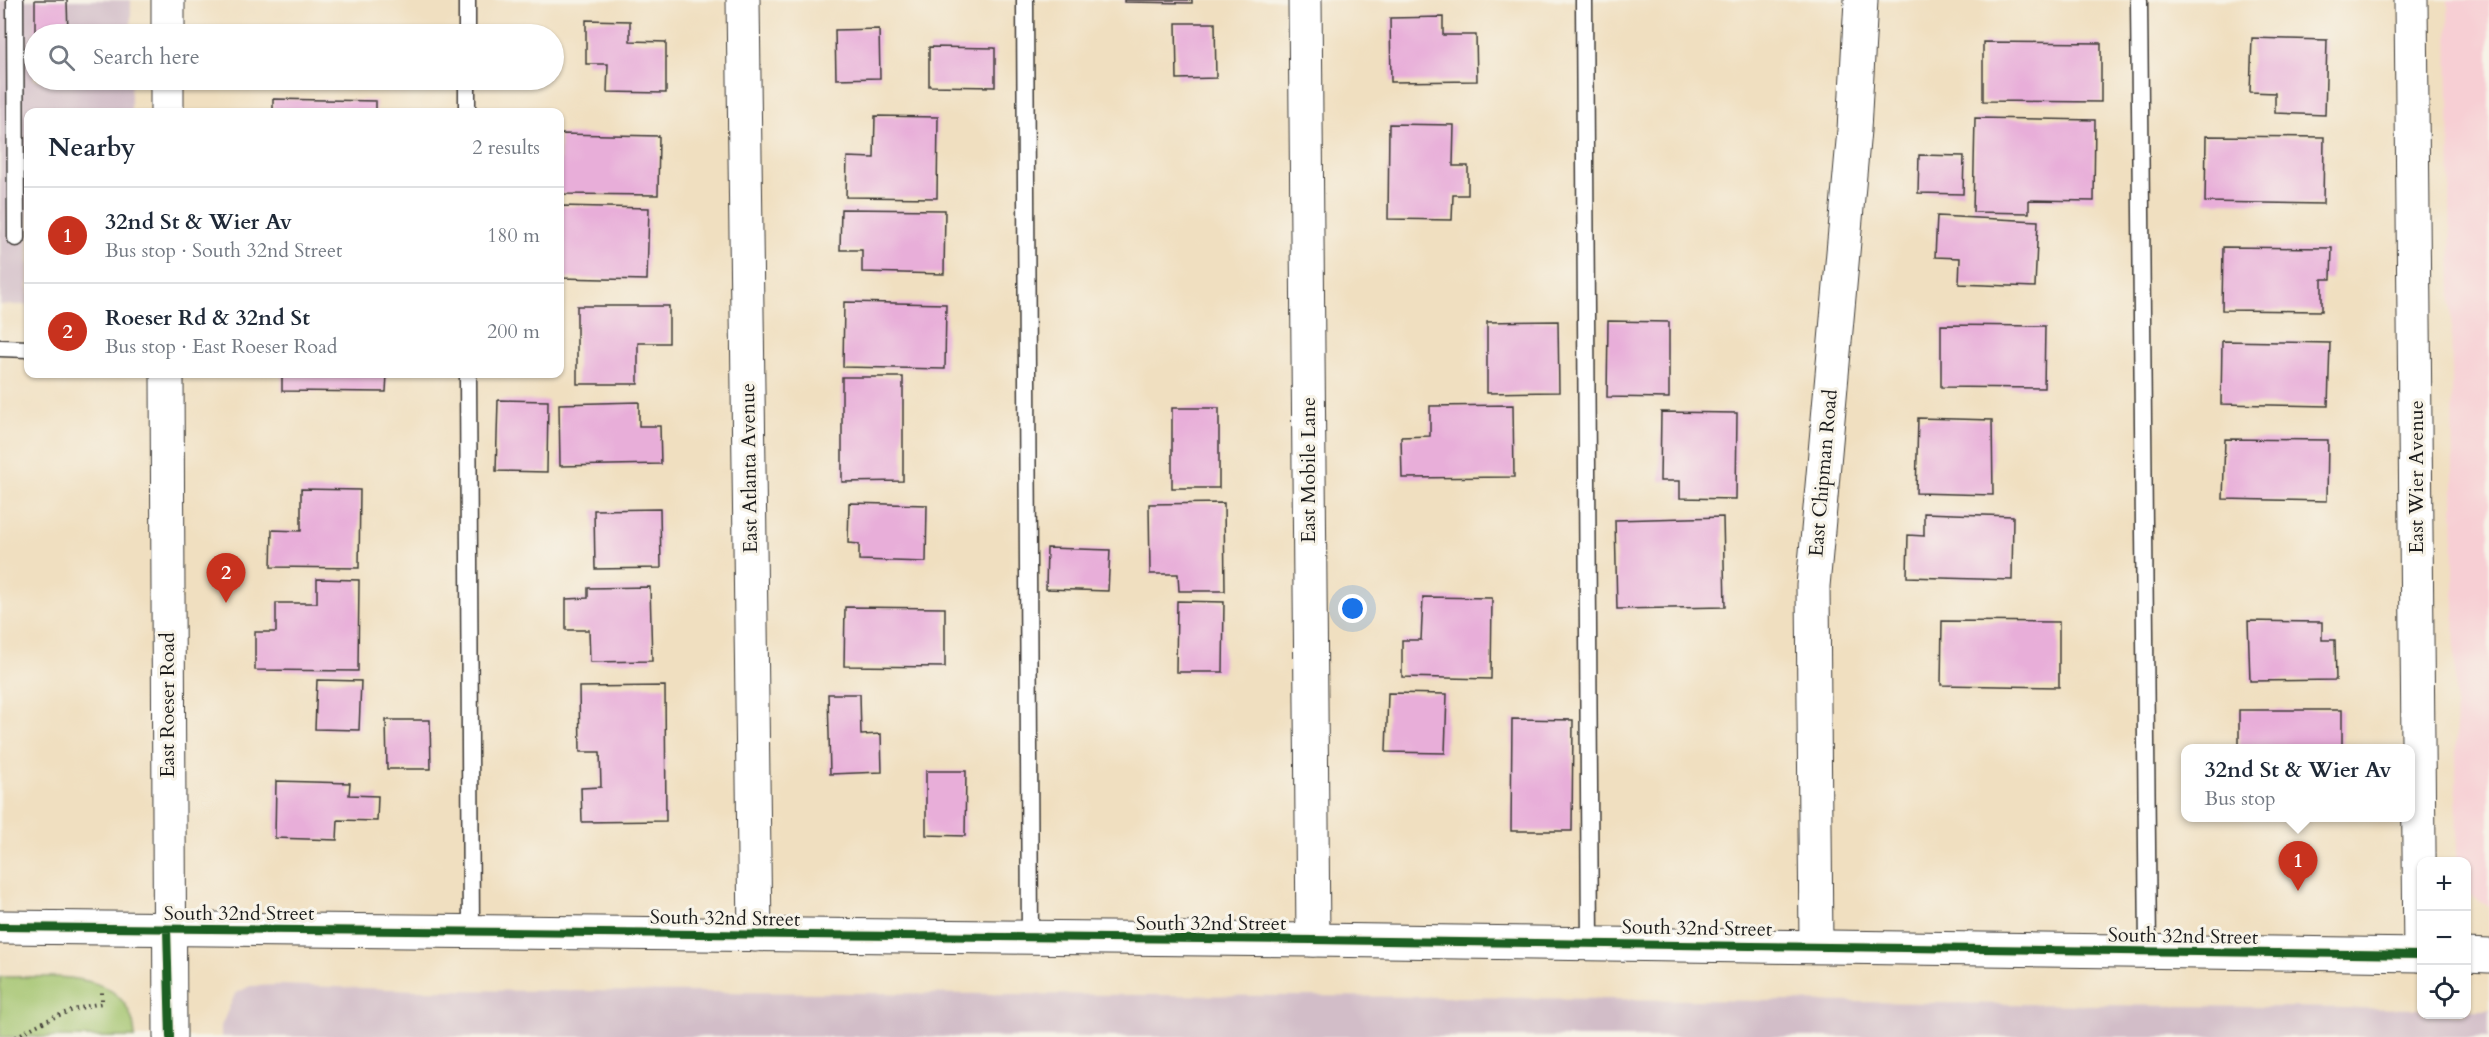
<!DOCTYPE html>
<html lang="en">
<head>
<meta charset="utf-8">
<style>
  :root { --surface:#fff; --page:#f6f6f7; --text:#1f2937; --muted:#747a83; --line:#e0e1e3; --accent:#c8321e }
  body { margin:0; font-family:Cardo,serif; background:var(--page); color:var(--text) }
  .controls { position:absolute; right:18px; bottom:18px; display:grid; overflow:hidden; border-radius:12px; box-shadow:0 2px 4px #0004 }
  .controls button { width:54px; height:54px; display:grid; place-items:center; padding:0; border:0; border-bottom:2px solid var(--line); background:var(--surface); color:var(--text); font:30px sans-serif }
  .you { position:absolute; left:1353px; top:609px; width:21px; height:21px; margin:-15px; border:4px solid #fff; border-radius:50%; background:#1a73e8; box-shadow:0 0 0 9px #1a73e833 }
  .badge { display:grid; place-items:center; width:39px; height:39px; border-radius:50%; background:var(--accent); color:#fff; font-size:20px; font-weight:700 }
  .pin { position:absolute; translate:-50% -50px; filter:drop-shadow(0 2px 3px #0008) }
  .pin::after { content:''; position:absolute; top:32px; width:21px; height:18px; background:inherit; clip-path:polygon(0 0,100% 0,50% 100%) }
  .popup { position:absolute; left:2181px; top:744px; width:234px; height:78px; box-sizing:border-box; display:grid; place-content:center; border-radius:12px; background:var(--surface); filter:drop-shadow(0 2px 4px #0005); font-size:20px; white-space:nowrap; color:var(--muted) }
  .popup b { font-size:22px; color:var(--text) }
  .popup::after { content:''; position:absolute; left:50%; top:100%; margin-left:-12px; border:12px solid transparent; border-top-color:var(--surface) }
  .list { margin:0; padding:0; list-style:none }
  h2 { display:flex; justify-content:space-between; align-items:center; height:78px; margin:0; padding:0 24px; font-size:26px }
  h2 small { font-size:20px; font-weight:400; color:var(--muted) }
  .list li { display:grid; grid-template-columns:39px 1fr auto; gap:18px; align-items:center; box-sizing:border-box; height:96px; padding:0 24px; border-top:2px solid var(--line) }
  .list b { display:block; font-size:22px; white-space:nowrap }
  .list p { margin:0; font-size:20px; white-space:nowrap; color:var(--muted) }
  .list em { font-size:20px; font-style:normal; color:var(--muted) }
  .icon { flex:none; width:33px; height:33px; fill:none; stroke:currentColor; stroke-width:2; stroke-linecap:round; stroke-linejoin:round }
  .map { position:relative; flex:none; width:2489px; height:1037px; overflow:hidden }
  .search { position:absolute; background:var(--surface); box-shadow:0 2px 4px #0004; left:24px; top:24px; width:540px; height:66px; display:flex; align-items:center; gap:15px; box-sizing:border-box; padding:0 21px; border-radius:33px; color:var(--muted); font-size:22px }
  .panel { position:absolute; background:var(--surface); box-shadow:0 2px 4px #0004; left:24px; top:108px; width:540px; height:270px; border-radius:12px }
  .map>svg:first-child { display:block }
  .built { fill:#f7cfd4 }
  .industrial { fill:#d2bdc8 }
  .green { fill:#a1c36c; stroke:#5e7044; stroke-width:1.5 }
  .building { fill:#e8aed9 }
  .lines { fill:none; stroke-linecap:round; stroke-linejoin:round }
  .service-casing { stroke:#3c3935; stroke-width:19 }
  .minor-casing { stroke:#3c3935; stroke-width:35 }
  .tertiary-casing { stroke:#3c3935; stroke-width:35 }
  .secondary-casing { stroke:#3c3935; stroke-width:35 }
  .path { stroke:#3c3935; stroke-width:4; stroke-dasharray:1.5 4.5; stroke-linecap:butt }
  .service { stroke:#fff; stroke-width:16 }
  .minor { stroke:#fff; stroke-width:33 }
  .tertiary { stroke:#fff; stroke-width:33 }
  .secondary { stroke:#fff; stroke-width:33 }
  .cycleway-casing { stroke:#f7f3e8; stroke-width:11 }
  .cycleway { stroke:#1b5e20; stroke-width:8 }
  .labels { text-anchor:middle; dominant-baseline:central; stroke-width:6; stroke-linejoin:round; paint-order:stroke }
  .street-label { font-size:20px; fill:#1c1c1c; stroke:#f7f3e8 }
</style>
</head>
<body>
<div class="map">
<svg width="2489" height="1037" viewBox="0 0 2489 1037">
  <rect width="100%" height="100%" fill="#f7f3e8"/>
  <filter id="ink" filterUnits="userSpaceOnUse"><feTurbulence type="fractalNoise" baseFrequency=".0167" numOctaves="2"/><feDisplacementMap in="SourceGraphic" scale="12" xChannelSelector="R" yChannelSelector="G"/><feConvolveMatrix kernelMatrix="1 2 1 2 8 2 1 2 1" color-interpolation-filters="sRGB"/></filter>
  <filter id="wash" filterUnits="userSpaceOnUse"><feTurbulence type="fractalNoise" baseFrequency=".008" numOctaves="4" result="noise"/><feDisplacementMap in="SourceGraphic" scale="24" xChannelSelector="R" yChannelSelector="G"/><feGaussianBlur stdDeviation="1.35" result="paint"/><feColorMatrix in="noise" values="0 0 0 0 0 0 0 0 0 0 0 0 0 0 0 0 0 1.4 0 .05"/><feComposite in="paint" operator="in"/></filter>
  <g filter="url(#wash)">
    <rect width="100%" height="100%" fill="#f0dfc0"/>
    <path class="built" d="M2448,0H2489V906L2472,897L2467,891L2466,862L2457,861Z"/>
    <path class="industrial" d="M0,0H131V34H34V80H131V112H28V305H0Z
      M280,985L416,990L1454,997L2421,1009L2422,1014H2466L2467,1010H2489V1037H221V1026L235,994L250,986Z"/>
    <path class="green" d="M0,977C50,978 131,965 135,1037H0Z"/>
    <g id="blocks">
      <path class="building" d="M35,0H67L68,34H35Z
        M1124,0H1192V3L1124,2Z
        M1443,17V35H1476L1477,81L1391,82L1390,18Z
        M586,20L630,21V41L666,42V93L607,92L608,64H586Z
        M1176,23H1215L1216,78L1177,79Z
        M879,29L880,78L836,79L835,30Z
        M2252,38L2327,40L2325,115L2275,113V93L2250,92Z
        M1983,42L2101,43V102L1983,101Z
        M929,47L995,48V87L929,86Z
        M273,99L376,101V112H273Z
        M875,116L938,117L937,198L846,197L847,157L874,158Z
        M1975,118L2095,120L2094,201L2029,200V213L1973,212Z
        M1389,124L1454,125L1453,166H1468V195H1453L1452,220L1388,219Z
        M560,134L659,136L658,195L560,194Z
        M2206,136L2324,137L2323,204L2205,202Z
        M1919,155L1964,156L1963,194L1918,193Z
        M560,206L649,208L647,280L560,278Z
        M841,209L945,210L944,274L862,272V250H840Z
        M1937,216L2038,221L2035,287L1959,284L1960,258L1935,257Z
        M2223,247L2332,248L2331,279H2322V311L2222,310Z
        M844,302L946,304L945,369L843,367Z
        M577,306H669V343H638V384H577Z
        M1558,321L1559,392L1487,393V322Z
        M1608,321L1669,322V398L1607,397Z
        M1941,325L2045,326L2044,388L1941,387Z
        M2222,341L2330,343L2328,406L2221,404Z
        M282,374H387L386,392L282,391Z
        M842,377H903V481L842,482Z
        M498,400L548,401L547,472L496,471Z
        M639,402V426H660L661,464L560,466L559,404Z
        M1513,405L1514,477L1402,478L1401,437L1430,436V406Z
        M1172,408H1219V488H1172Z
        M1661,412L1737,413L1736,499L1680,498V481H1660Z
        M1918,418L1992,420L1993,495L1916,493Z
        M2225,439L2328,440L2327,501L2223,499Z
        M301,489L360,490L359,568L271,567L272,530L301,531Z
        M849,503L927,505L926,562L859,560V544L848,543Z
        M1224,503L1225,591H1179L1178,574H1150L1149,504Z
        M660,509L661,568L595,569L594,510Z
        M1924,513L2013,516L2012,580L1907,577L1908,535L1924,536Z
        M1723,517L1725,607L1617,609L1615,520Z
        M1047,548L1110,550L1108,591L1046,589Z
        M317,579L359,580L358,671L255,670V632H276V603H317Z
        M650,587L652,661L590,662L589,630H566V599L588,598V588Z
        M1423,597L1492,598L1491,679L1402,677V640H1421Z
        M1177,601L1224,602L1223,672H1176Z
        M845,607L945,608V667L844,666Z
        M1942,621L2059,622V687L1941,685Z
        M2248,621L2322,622V640H2335L2336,680L2250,681Z
        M317,680L361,681L359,730L315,729Z
        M665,686L666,821L582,822L581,788L601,787L600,752H580L579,687Z
        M1388,693L1447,694L1445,753L1386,752Z
        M828,694H860L861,735L881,734L882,772L830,774Z
        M2239,710H2342V748H2239Z
        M1512,719L1573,720L1572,831H1511Z
        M386,720H430L431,769H387Z
        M926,771H966L965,836L926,835Z
        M276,781L350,783L349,795L378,796L377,821L338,820L337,840L275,838Z"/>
    </g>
  </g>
  <g filter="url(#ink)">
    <use href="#blocks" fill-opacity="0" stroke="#3c3935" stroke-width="1.5"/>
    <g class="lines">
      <defs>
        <path id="service" d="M15,0L16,238
          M467,0V34
          M1025,0L1030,939
          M1584,0L1590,943
          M2139,0L2148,952
          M467,80V112
          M0,348L28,349
          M468,374L471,931"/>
        <path id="minor" d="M743,0L755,935
          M1305,0L1313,940
          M2411,0L2420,955
          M1816,946L1813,586L1854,130L1861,0"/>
        <path id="tertiary" d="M168,34V0
          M167,112V80
          M167,374L170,1037"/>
        <path id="secondary" d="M0,927L1313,940L2422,955
          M2466,955L2489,956"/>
      </defs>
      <use href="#service" class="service-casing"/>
      <use href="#minor" class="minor-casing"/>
      <use href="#tertiary" class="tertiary-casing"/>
      <use href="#secondary" class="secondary-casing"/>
      <path class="path" d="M16,1037C44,1020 70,1009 102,1003V990"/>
      <use href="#service" class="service"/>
      <use href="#minor" class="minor"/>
      <use href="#tertiary" class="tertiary"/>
      <use href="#secondary" class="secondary"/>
      <defs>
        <path id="cycleway" d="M0,927L1313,940L2422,955
          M167,929L170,1037"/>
      </defs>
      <use href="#cycleway" class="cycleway-casing"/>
      <use href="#cycleway" class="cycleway"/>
    </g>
  </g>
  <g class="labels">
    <g class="street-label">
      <text transform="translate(749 468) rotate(-91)">East Atlanta Avenue</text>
      <text transform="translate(1308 470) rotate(-90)">East Mobile Lane</text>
      <text transform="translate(1823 473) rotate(-85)">East Chipman Road</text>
      <text transform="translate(2416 477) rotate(-90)">East Wier Avenue</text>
      <text transform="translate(167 705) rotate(-90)">East Roeser Road</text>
      <text x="239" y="913">South 32nd Street</text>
      <text transform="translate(725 918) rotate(1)">South 32nd Street</text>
      <text x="1211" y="923">South 32nd Street</text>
      <text transform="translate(1697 928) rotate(1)">South 32nd Street</text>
      <text transform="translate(2183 936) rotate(1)">South 32nd Street</text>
    </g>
  </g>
</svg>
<div class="controls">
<button>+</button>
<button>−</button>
<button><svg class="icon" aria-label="locate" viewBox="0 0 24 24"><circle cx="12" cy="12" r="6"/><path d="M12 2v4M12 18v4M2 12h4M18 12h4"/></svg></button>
</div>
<div class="you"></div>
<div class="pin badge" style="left:2298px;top:891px">1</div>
<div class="popup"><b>32nd St &amp; Wier Av</b>Bus stop</div>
<div class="pin badge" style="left:226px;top:603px">2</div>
<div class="search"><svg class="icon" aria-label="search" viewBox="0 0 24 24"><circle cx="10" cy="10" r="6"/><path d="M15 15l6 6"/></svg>Search here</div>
<section class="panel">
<h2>Nearby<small>2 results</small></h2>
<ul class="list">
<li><span class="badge">1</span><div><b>32nd St &amp; Wier Av</b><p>Bus stop · South 32nd Street</p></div><em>180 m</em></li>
<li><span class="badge">2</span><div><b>Roeser Rd &amp; 32nd St</b><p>Bus stop · East Roeser Road</p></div><em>200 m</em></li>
</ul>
</section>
</div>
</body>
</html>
